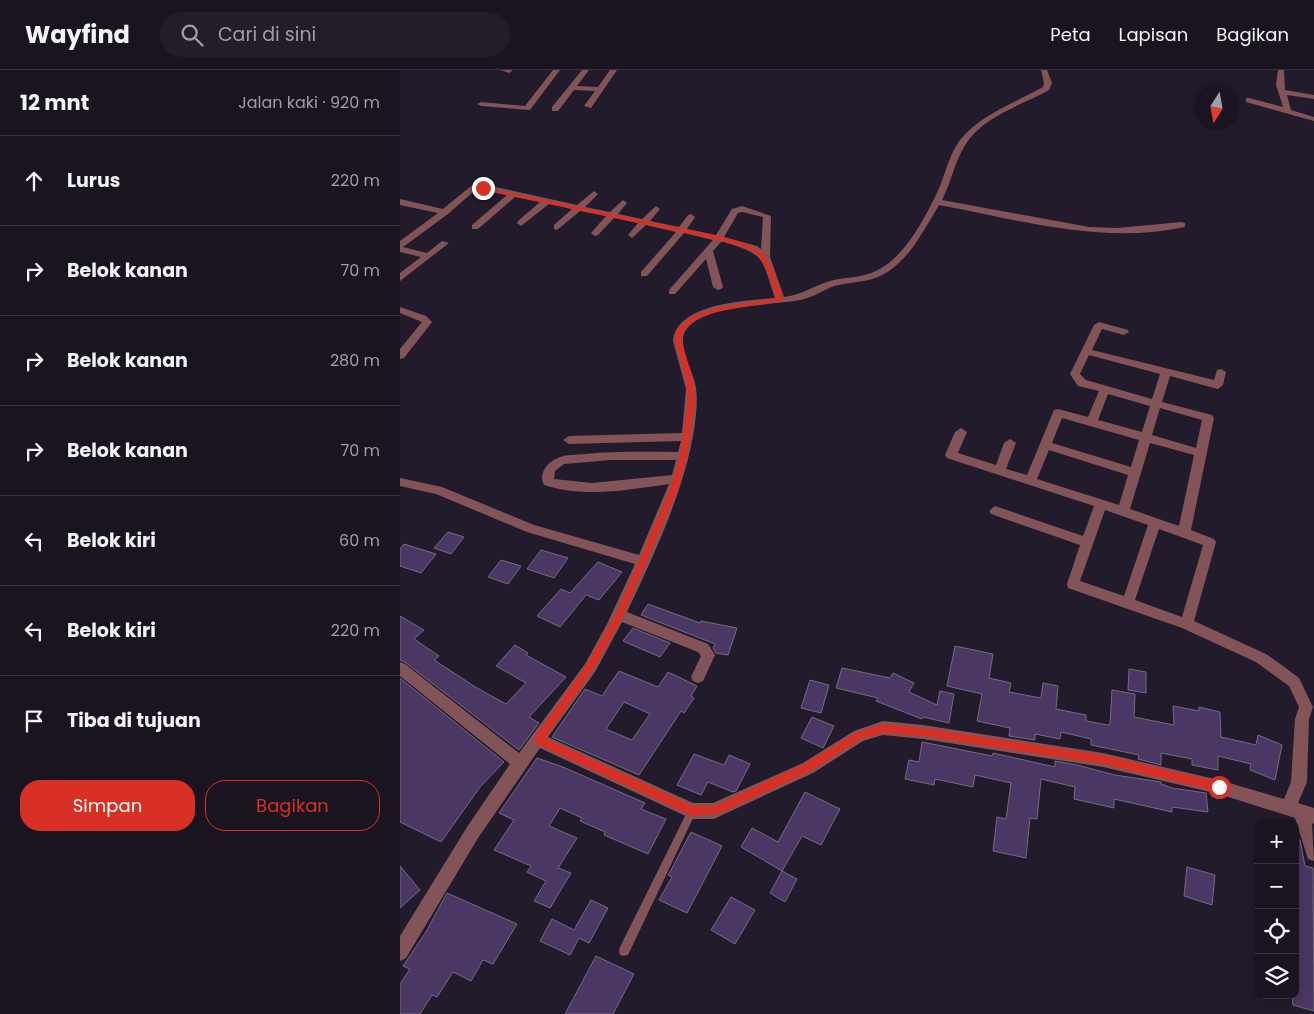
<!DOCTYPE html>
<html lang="id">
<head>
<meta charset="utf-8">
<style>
  :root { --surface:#1a1421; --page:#231d2a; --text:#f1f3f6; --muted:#9f9ea5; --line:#38333f; --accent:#d93025 }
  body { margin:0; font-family:Poppins,sans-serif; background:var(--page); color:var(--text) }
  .controls { position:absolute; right:15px; bottom:15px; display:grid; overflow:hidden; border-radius:10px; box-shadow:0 2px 12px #0003 }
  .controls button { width:45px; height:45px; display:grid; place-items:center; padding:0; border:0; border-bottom:1px solid var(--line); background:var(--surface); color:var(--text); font:25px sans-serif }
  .compass { position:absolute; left:794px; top:15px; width:45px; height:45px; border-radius:50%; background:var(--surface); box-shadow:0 2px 12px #0003; rotate:191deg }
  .stop { position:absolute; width:15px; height:15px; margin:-11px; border:4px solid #d93025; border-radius:50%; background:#fff }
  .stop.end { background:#d93025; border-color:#fff; box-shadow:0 1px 5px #0008 }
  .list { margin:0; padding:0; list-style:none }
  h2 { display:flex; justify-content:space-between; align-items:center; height:65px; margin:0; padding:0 20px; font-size:21px }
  h2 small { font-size:16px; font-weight:400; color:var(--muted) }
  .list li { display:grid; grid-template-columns:32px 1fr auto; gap:15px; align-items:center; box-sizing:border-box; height:90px; padding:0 20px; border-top:1px solid var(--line) }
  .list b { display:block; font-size:19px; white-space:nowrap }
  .list em { font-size:16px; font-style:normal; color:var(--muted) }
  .actions { display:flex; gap:10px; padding:15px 20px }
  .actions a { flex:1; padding:11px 0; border:1px solid var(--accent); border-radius:20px; text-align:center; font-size:18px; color:var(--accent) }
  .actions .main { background:var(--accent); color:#fff }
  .icon { flex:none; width:28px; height:28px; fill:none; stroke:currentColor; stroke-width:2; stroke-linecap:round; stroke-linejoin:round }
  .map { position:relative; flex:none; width:914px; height:944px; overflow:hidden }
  header { display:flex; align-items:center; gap:30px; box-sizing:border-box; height:70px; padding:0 25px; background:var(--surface); border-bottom:1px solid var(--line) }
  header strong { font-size:24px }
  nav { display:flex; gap:28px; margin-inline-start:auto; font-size:18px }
  .search { width:350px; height:45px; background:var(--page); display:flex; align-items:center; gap:12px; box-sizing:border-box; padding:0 18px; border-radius:28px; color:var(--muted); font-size:19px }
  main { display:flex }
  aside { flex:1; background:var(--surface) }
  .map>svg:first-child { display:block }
  .building { fill:#4b3764; stroke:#746b80; fill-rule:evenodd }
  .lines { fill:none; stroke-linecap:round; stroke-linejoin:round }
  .service { fill:#825458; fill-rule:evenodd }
  .minor { fill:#825458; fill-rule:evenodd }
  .route { fill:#d93025 }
</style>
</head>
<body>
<header>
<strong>Wayfind</strong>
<div class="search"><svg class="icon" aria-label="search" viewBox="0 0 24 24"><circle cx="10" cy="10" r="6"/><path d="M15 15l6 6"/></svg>Cari di sini</div>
<nav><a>Peta</a><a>Lapisan</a><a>Bagikan</a></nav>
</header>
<main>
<aside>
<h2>12 mnt<small>Jalan kaki · 920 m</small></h2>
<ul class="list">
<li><svg class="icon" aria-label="ahead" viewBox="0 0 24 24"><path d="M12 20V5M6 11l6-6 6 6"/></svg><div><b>Lurus</b></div><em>220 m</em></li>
<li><svg class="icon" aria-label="right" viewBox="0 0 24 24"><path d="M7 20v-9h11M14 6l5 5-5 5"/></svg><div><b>Belok kanan</b></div><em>70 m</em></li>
<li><svg class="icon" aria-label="right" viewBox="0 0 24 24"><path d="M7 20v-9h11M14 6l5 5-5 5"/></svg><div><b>Belok kanan</b></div><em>280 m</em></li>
<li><svg class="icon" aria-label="right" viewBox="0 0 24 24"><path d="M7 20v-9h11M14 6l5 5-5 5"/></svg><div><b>Belok kanan</b></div><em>70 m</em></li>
<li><svg class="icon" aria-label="left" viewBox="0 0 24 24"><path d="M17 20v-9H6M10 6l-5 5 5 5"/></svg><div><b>Belok kiri</b></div><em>60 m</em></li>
<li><svg class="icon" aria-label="left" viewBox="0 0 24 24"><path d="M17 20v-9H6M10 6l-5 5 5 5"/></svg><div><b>Belok kiri</b></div><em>220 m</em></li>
<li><svg class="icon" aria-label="arrive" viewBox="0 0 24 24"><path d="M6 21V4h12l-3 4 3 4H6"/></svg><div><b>Tiba di tujuan</b></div></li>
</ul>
<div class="actions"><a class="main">Simpan</a><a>Bagikan</a></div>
</aside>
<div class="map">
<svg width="914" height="944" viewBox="0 0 914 944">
  <rect width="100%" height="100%" fill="#221b2c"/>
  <path class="building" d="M48,462L64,467L51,484L34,478Z
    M4,474L36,484L21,503L0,496V479Z
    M141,480L168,488L154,508L127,499Z
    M101,490L121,496L108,514L88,507Z
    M198,492L222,502L199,530L186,525L160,557L137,546L161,519L170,523Z
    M248,534L300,553L301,551L337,558L328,585L316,583L313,578L315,574L241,545Z
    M0,546L24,560L14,569L39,586L34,590L77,618L106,634L126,613L96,596L115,575L128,583L126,585L166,607L129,647L139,653L119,680L6,593L0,590Z
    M233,558L270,573L260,587L223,571Z
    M555,576L593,584L589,608L611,613L609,622L641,628L643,613L658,616L656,639L686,645V651L708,655L710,654L712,620L735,624L734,647L774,655L773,636L799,641V637L820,642L821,667L856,675L858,665L882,675L875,710L850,700L851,694L818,686V700L792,695V689L761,683V695L738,689L739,685L691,675V669L661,662L660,669L635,664V670L609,666L610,658L577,651L582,624L547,616Z
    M442,598L490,608L493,603L514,613L509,622L537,635L540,621L554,624L549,653L523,647L522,649L476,631L478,628L436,618Z
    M729,599L746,602V623L728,620Z
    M219,601L258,617L268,602L297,616L291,626L294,628L284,643L281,641L239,705L152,667L185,619L202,626ZM224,632L250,644L232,670L206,659Z
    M0,608L104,692L80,717L41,772L0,752Z
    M410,610L429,615L421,643L401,638Z
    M412,647L434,656L423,678L401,668Z
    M522,672L592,686L593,683L655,697V691L677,695L715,705L761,712V714L772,718L806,723L808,742L772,737V742L714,729V738L674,729L675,717L641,709L637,749L630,748L626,788L593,781L597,747L606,749L611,713L575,705L573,717L535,709L534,715L505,709L509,690L519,692Z
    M294,684L324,695L329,685L350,694L336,721L333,722L308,712L301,725L277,715Z
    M137,688L163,697L245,733L241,739L266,749L248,784L204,765L205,762L180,751L182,748L160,738L149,756L177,768L158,798L171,803L150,838L134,831L146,811L127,802L131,796L94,780L114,750L99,743Z
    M405,722L440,739L421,775L402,766L382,801L341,777L352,758L378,772Z
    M291,762L322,776L287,843L259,830L272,807L268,805L270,802Z
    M895,770H900L905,796L913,798L914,941L893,935L892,925H895Z
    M0,796L20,820L0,838Z
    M787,797L815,805L812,835L784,826Z
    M382,801L397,809L385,832L370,823Z
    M47,823L117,854L93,894L83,890L71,911L53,902L37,927L32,925L20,944H0V914L10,899L3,896L26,862Z
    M331,827L355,840L335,874L311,860Z
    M191,830L208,838L189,873L179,868L170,885L140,871L152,849L174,860Z
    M196,886L234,904L213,944H165Z"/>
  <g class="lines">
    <path class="service" d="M292,736L295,738L297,741L295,744L228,885L224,886L220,885L219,881L220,877L289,738Z"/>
    <path class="minor" d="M101,0H112V1L109,3Z
      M153,0H160L130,40L81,36L77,34L81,32L125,36Z
      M182,0H189L177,16L198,17L210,0H217L191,38L184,36L195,21L174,20L158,41H152V37Z
      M641,0H647L652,13L649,20C620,36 581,47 564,77C554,94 551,113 542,130L689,157L717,158L782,152L785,153V157C703,175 619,150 539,135C525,158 512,185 489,201C474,212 457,211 439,215C427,217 417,226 404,229C376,236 303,234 286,260C276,273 294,302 296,318C297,326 297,335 296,344C290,409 255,483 227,542L308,574L315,585L303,611L298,613L293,611L291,607L301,586L298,582L222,552L195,602L148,667L293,733H313L403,693L454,661L483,651L523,655L703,683L819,710L884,729L891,712L895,649L899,637L889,616L856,592L782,558L668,518L667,514L680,475L591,444L589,441L595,436L683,466L694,436L547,388L545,385L555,362L561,358L567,362L558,383L596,395L604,373L610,369L616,373L606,399L627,405L654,340L658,339L688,347L699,321L678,316L670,304L694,255L699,252L728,260L729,262L724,265L702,259L692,280L814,310L817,300L821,299L826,302L823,315L818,319L770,306L762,332L812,345L814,348L791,460L814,469L816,472L794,551L866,584L883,596L899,608L913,637L909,649L907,712L898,733L914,738V754L912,753L914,791L908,789L895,748L819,724L703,697L523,669L483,665L463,671L413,703L320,746L314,749H292L140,678L78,768L6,888L0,891V866L67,757L110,694L0,606V592L5,594L119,683L185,594L207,554L235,494L127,462L36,424L0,416V408L42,417L134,455L239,485L269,414C228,420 184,428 144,415C138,404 147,392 158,388C166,384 176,385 185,384C216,381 247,382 278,382L281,371L169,374L163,370L169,366L282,363L286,319L273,271C277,233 345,231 375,228C361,188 367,185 324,172H321L313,181L323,217L321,219L318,220L313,217L306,189L275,224H269V220L313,170L284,163L247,206H241V202L276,162L246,155L232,168L228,165L238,153L214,148L198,165L195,166L191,163L206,146L180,141L157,160L154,159V155L172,139L149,134L121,156L117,153L118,151L140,132L115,127L78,159H72V155L107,125L91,122H73L48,144L3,177L27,183L42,171L49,173L0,211V203L21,187L0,182V171L38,143L0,135V129L43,139L71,116H91L177,135L194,121L198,124L185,137L210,142L223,130L227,133L218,144L242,149L256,136L260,139L250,151L279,157L288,145L291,144L295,147L287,159L316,165L332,139L342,136L371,146L370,187L384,227C404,224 413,216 430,211C444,207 458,208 471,203C502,192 522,153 536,125C545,107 548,86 560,70C581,44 615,33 643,17L644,13ZM342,142L363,147L361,179L357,176L324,167L338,143ZM689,285L760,304L752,329L686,310L680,304ZM708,324L750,336L742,362L698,350ZM760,338L802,350L796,378L752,365ZM662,348L739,370L731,397L652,373ZM750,373L794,385L779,456L730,439ZM649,380L728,405L719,435L637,409ZM211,390H276L272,405L192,413L154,409L155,401L164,394ZM705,440L748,455L724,526L680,511ZM759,459L803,475L782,547L735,530Z
      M878,0H884L885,20L914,25V29L887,25L891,40L914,47V51L846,32V28H849L883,37L876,15Z
      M0,237L26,246L32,252L4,288L0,289V279L22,252L0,243Z"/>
  </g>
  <path class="route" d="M81,117L319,166C371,180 365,181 384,230L319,241L296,249L283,261L281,270L293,310L295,331L287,386L278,419L222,548L193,600L145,668L293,736H314L404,694L455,663L483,654L523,658L703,685L819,712L822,714V721L819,722L703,694L523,666L483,663L461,669L411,701L318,744L292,746L135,673V667L187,594L216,544L270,419L280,386L288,331L286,310L275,270L276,260L292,246L316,238L377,228C360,182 366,183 318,170L83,120Z"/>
</svg>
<div class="controls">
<button>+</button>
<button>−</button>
<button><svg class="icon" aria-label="locate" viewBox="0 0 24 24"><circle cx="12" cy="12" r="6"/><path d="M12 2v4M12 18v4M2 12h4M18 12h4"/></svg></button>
<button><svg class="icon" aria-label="layers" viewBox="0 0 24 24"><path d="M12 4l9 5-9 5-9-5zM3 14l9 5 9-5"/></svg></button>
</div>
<svg class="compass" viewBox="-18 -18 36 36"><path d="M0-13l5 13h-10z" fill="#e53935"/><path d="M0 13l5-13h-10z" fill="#9f9ea5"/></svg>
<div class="stop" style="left:819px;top:717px"></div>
<div class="stop end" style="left:83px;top:118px"></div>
</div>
</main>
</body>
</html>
